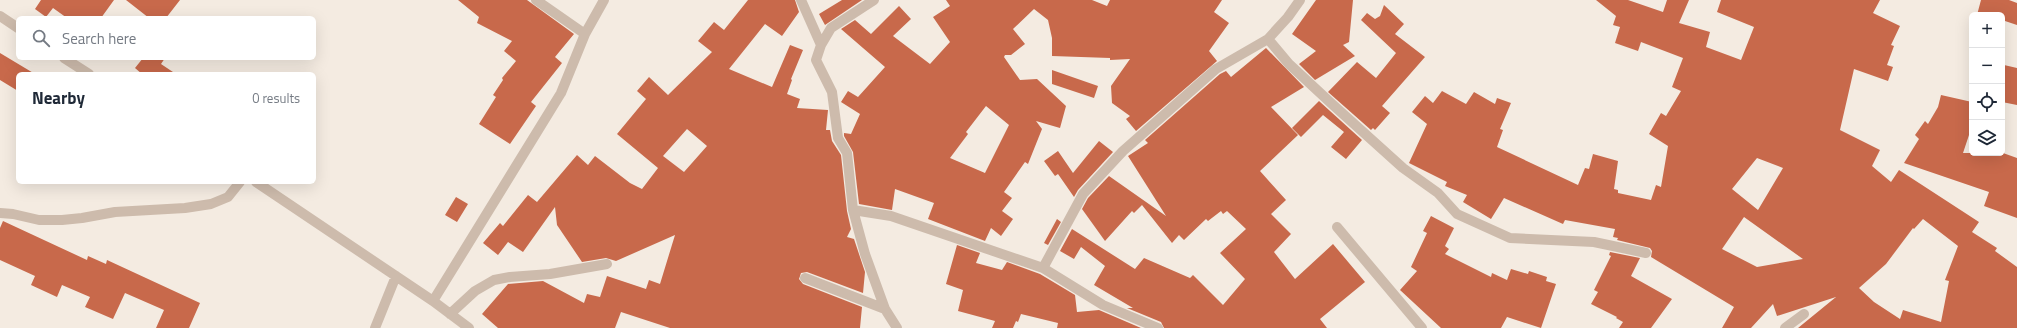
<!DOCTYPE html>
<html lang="en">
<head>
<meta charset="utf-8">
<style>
  :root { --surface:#fff; --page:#f2f2f3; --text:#1f2937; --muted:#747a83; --line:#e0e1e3 }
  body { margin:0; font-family:"Titillium Web",sans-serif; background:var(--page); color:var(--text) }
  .controls { position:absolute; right:12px; top:12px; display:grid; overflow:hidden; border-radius:6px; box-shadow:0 4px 16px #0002 }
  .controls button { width:36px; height:36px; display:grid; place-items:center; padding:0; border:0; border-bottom:1px solid var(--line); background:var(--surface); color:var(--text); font:20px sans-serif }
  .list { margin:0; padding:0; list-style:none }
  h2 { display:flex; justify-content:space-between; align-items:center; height:52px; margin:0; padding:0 16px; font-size:17px }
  h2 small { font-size:13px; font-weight:400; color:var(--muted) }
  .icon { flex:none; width:22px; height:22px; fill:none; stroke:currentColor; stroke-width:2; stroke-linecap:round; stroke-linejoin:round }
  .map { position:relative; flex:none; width:2017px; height:328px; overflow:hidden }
  .search { position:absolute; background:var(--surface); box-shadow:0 4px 16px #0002; left:16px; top:16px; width:300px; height:44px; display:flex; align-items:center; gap:10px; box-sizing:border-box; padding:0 14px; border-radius:6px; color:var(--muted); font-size:15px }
  .panel { position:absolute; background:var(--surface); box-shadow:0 4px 16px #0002; left:16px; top:72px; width:300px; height:112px; border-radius:6px }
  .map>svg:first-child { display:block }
  .building { fill:#c8694b; fill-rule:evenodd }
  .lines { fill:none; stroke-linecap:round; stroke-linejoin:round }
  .minor { stroke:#cdbbac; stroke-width:10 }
</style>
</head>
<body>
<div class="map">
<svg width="2017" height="328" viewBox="0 0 2017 328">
  <rect width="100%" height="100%" fill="#f4ebe1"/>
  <path class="building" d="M41,0H114L101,18H67L53,8L46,17L35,9Z
    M126,0H180L166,18H149Z
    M458,0H527L574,34L555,57L562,63L531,102L536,106L510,144L479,124L496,97L493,95L503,80L502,78L516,61L504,51L512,41L477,23L479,17Z
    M748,0H795L799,12L782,36L765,24L729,69L772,87L790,45L803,50L791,79L792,80L787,94L800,99L797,108L828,110L826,130H830L832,141L841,155L847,211L851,229L847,237L854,239L865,272L863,293L807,272L801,273L799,279L803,284L862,307L860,328H670L621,312L615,328H498L482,314L508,284L543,281L584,303L587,294L600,297L607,276L646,289L649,280L660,284L675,235L616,261L606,258L582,262L557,225L555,207L523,252L508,242L498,255L483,243L500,223L503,226L528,195L537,202L577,155L588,165L595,156L630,183L642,189L658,168L617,134L646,99L637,91L649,77L668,95L712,52L698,41L714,22L724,30ZM687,129L707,146L684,172L663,156Z
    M842,0H862L825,25L819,14Z
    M946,0H1092L1107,6L1110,0H1222L1214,12L1229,23L1209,51L1217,61L1136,131L1126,119L1130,116L1112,103L1111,86L1130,59L1110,60V58L1052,56V38L1048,20L1034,9L1013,29L1025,44L1011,55H1005L1004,57L1020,80L1037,79L1066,106L1060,128L1036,121L1042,129L1028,164L1025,162L1004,192L1012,198L1002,211L1013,219L1001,236L991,228L985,241L928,219L934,203L895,189L892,210L859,204L853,152L844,136V133L851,134L860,114L841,102L848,91L858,97L885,67L841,29L855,20L871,34L899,6L911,19L893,36L930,64L950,42L933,17L950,6ZM986,106L1009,125L985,173L950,158L968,134L966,132Z
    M1316,0H1353L1349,42L1343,45L1355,56L1315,80L1299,64L1316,51L1292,34Z
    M1596,0H1628L1663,12L1667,0H1689L1679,23L1710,32L1706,47L1741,60L1754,27L1717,12L1721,0H1880L1873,13L1900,26L1891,45L1894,46L1887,65L1893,67L1888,81L1854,69L1840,130L1880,150L1872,166L1891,182L1899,170L1979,222L1972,232L1997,248L1995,251L2017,267V328H1798L1836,297L1777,316L1773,304L1751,328H1722L1734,307L1651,257L1652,251L1650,248L1617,240L1618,238L1613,237L1615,229L1565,220L1563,224L1504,198L1491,219L1463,202L1467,195L1445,186L1447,182L1409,163L1427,124L1412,112L1425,96L1433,103L1442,91L1466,104L1474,92L1495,104L1497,98L1511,103L1500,129L1503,130L1497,147L1578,185L1585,168L1589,169L1593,154L1618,161L1614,189L1618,190V193L1651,200L1656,185L1661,187L1668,146L1649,134L1661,113L1666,116L1681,91L1672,87L1683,58L1641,42L1638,51L1615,43L1620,27L1613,25L1616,16ZM1757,158L1783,168L1758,210L1732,189ZM1744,217L1803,259L1757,267L1722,249ZM1923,219L1958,246L1945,280L1949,281L1941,322L1903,310L1900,319L1874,302L1859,288L1886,264L1913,228L1914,229Z
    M1981,0H2009L2017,3V25L2002,20V15H1977Z
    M1384,5L1404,24L1395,34L1425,57L1382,106L1390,113L1375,130L1373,128L1371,130L1328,92L1357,62L1376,78L1396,53L1361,20L1367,13L1375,19L1380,16Z
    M1266,48L1304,87L1271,107L1298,135L1260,171L1286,200L1271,214L1291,234L1274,252L1295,279L1333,244L1365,282L1320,319L1327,328H1164L1161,322L1127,308H1133L1094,285L1105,266L1081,247L1074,259L1060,251L1072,229L1135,269L1144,258L1190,278L1193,275L1223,305L1245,279L1220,253L1246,229L1227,211L1223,214L1221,211L1208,221L1206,219L1184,240L1179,235L1172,243L1142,205L1134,213L1132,211L1105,241L1082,209L1088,198L1109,176L1166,216L1128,156L1148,143L1145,140L1220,74L1226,71L1231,77Z
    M0,53L35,74H18V91L0,80Z
    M143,58H165L161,64L176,74H142L135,68Z
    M2004,65L2017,68V105L2002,102Z
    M1052,70L1098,86L1094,98L1052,84Z
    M1941,95L1972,102L1969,135L1963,153H2003L2017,158V218L1984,206L1989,192L1904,163L1919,139L1915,135L1925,121L1928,124L1938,107Z
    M1319,101L1362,140L1346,159L1331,147L1344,132L1323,115L1301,137L1292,128Z
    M1099,141L1113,152L1078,190L1074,197L1058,174L1055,176L1044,161L1058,151L1073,173Z
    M456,197L468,204L457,222L445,215Z
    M1431,216L1454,228L1445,246L1449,249L1445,254L1491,277L1492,273L1507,280L1511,269L1528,274L1529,271L1547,277L1546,281L1556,284L1541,328L1507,317L1501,328H1441L1400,290L1417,271L1411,267L1427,233L1423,231Z
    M1057,219L1061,222L1048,245L1044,243Z
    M3,221L87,260L88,256L106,264L107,260L200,303L189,328H156L164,310L125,293L113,319L85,307L90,297L62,285L57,297L31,285L35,276L0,260V228Z
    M957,245L980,253L976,263L1002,270L1007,262L1040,274L1075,295L1077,312L1099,310L1141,328H1057L1058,323L1021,314L1018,322L1016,321L1013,328H992L995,321L958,311L963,290L946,284Z
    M1610,252L1640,258L1631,276L1672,299L1651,328H1619L1623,322L1616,318L1617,317L1591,304L1598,292L1594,290L1611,256L1609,255Z"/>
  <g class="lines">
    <path class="minor" d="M536,0L585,34
      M801,0L821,45
      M874,0L831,28L821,45L816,60L832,92L838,138L847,153L853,210L865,254L885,309L897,328
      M0,16L18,28
      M1268,39L1289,64L1332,104L1403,168L1438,193L1457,214L1510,238L1594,242L1646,253
      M64,58L89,74
      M256,182L433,301L469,328
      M853,210L891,216L1043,268L1103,305L1158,328
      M0,213L13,214L39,220H62L82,218L115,212L185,208L211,204L228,197L240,182
      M1337,227L1422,328
      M1043,268L1083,194L1123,151L1216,69L1268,39L1288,17L1300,0
      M805,278L885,309
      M433,301L561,93L585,34L604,0
      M450,314L475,291L494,280L510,277L550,274L607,264
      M375,328L396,276
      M1785,328L1804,314"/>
  </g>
</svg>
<div class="controls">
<button>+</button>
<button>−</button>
<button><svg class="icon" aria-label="locate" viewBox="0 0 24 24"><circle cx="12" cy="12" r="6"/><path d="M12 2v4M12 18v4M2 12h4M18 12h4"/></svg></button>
<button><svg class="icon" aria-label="layers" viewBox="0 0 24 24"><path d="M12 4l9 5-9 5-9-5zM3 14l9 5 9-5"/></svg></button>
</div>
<div class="search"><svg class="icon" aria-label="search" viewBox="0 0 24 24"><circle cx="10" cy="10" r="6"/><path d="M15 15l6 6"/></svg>Search here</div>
<section class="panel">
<h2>Nearby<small>0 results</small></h2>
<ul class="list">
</ul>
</section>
</div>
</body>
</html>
